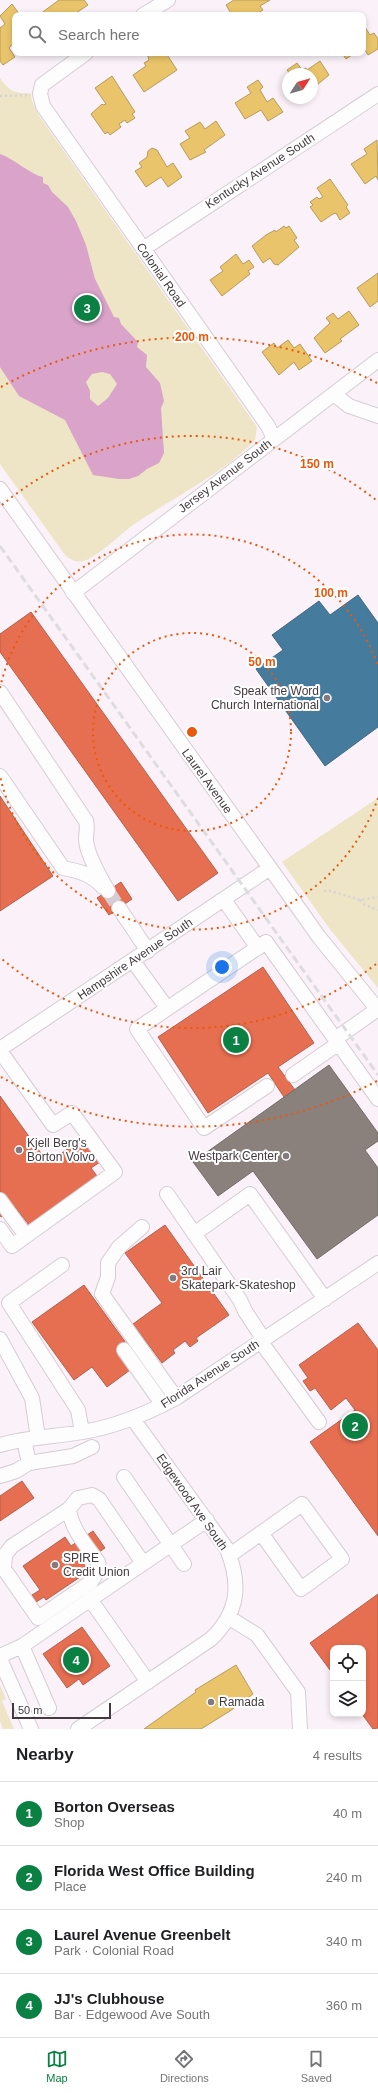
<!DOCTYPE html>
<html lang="en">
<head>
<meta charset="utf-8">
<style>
  :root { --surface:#fff; --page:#f2f2f2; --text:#202124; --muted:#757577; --line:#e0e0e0; --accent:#0b8043 }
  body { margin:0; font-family:Arial,sans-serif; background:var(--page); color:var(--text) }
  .controls { position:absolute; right:12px; bottom:12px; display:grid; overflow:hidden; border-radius:8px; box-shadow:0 2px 6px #0003 }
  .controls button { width:36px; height:36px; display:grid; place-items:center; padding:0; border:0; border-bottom:1px solid var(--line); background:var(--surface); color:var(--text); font:20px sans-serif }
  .compass { position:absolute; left:282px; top:68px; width:36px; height:36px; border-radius:50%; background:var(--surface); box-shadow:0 2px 6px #0003; rotate:54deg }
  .scale { position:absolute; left:12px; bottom:10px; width:99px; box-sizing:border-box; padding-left:4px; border:2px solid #433a40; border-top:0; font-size:11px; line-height:14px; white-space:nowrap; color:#433a40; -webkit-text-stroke:3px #fff; paint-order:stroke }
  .you { position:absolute; left:222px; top:967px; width:14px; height:14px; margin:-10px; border:3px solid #fff; border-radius:50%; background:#1a73e8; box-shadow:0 0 0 6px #1a73e833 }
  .badge { display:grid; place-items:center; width:26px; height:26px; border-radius:50%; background:var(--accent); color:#fff; font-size:13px; font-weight:700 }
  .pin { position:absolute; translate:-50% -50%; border:2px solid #fff; box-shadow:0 1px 4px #0006 }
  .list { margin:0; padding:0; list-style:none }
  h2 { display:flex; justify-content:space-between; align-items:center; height:52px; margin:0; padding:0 16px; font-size:17px }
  h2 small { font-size:13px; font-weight:400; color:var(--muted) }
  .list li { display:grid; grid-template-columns:26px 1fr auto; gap:12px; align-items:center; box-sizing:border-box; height:64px; padding:0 16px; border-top:1px solid var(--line) }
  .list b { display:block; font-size:15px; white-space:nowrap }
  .list p { margin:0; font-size:13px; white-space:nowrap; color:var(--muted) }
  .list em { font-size:13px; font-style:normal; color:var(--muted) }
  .icon { flex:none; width:22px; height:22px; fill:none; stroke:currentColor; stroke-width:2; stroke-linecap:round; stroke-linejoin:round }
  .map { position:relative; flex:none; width:378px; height:1729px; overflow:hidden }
  .search { position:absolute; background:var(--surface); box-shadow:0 2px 6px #0003; left:12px; right:12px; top:12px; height:44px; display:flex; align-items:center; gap:10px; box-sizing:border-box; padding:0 14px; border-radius:8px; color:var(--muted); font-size:15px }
  .sheet { height:308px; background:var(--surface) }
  nav { display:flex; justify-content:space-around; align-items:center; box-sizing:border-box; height:56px; border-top:1px solid var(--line); background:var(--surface); font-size:11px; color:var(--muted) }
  nav a { display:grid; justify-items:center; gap:2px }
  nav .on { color:var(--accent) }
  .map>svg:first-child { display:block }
  .green { fill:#ede5c6 }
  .water { fill:#d9a3ca; fill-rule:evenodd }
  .homes { fill:#e9c46a; stroke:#b79b5d }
  .shops { fill:#e76f51; stroke:#b65f4c }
  .public { fill:#457b9d; stroke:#446881 }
  .industry { fill:#8a817c; stroke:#756c6a }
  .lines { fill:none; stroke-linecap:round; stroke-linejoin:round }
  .minor-tunnel { stroke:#d5cdd3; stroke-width:14; stroke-dasharray:14 7; stroke-linecap:butt }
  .minor-casing { stroke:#d5cdd3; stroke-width:16 }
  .path { stroke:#d6d4d5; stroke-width:2.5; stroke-dasharray:2 3; stroke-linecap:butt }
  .minor { stroke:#fefdfe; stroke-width:14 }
  .rail { stroke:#dedcde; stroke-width:3; stroke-dasharray:8 4; stroke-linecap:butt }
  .ring { fill:none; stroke:#e8590c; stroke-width:2; stroke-dasharray:2 4 }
  .poi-dot { fill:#837a80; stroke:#fff; stroke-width:1.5 }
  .labels { text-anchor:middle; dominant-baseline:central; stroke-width:4; stroke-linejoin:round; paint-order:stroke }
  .street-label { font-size:12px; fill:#433a40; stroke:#fff }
  .poi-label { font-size:12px; fill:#433a40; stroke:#fff; text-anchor:start }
  .centre { fill:#e8590c; stroke:#fff; stroke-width:2 }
  .ring-label { font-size:12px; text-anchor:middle; font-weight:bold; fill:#e8590c; stroke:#fff; stroke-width:4; stroke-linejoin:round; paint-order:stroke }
</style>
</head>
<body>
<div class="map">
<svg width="378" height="1729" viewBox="0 0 378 1729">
  <rect width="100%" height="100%" fill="#faf2f8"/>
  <path class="green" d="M0,78C9,91 15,94 31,93L32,101L38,114L257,427L255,440C224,473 171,499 133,525C121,534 97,557 84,561C76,563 71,560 65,555L0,464Z
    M378,798V988L329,928L282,862Z
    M0,1685L6,1699L2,1701L14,1729H3L0,1721Z"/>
  <path class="water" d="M0,154C13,158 33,176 43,177V183L48,185L52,192L68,207L76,221L86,245L95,279L114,317L119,318L121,324L138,342L137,347L147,355L146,367L160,383L164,401L161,408L164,453L159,463L147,469L138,476L129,479H119L93,475L65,420L19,396L0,367ZM102,372L110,374L117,384L108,398L98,406L90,399V391L86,382L92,374Z"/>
  <path class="homes" d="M59,0H84L88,5L73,15H41L40,14Z
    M234,0H270L260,6L263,10L255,15H232L226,5Z
    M12,4L20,15H15V25L12,27L15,31V41L9,48L15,57L3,65L0,61V28L5,24L0,16Z
    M363,24L370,35L374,33L378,39V49L368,55L365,50L363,51Z
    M166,53L177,70L144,92L133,75L146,66L144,63L149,60L147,53Z
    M342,53H355L346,59Z
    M320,61L329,75L312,89V74H290L287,70L297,63L302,70L306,68L307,70Z
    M112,76L135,112L132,114L135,118L127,123L125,120L119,124L121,127L110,135L108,132L105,134L91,114L102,104L103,105L106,104L95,88Z
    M258,80L263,87L260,90L267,102L273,98L283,112L268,121L261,110L245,119L235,103L251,93L247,87Z
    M288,80V90L283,84Z
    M294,98H302L297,102Z
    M216,121L225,135L204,150L206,152L190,160L180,144L190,138L185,131L200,122L205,129Z
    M377,140L378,180L376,176L365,184L351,164L367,154L364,149Z
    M152,148L157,150L167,167L173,163L182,177L168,187L161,177L146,187L135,171L142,167L139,163L147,157L148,151Z
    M330,179L348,205L346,207L350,213L340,220L336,213L333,214L321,222L310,207L313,205L310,202L317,197L319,199L323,197L317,188Z
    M284,226L286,228L289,226L297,238L294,240L299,247L278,265L274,264L270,258L263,263L252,246L266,235L275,230L276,232Z
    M236,254L243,264L249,260L254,267L248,271L250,274L222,296L210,280L223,271L220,267Z
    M378,273V301L370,307L357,288Z
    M349,311L359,325L340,339L342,341L325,353L314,338L330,323L326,318L333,313L338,319Z
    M288,340L294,348L300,344L312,361L299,370L294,362L279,375L262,352L274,343L277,348Z
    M236,1665L253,1694L230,1711L201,1729H144L196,1692L195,1690Z"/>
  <path class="shops" d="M31,612L218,873L178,901L0,652V634Z
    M0,796L53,876L0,911Z
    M121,882L132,899L109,915L97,898Z
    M263,967L314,1043L278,1067L295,1090L284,1097L268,1073L208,1113L158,1037Z
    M0,1096L48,1163L83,1138L100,1162L91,1168L97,1176L29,1225L15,1207L1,1217L0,1215Z
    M165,1225L229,1315L196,1338L198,1341L190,1347L185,1341L173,1350L175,1353L162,1363L133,1324L162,1303L125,1253Z
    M84,1285L126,1343L116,1350L130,1370L107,1387L92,1367L74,1380L32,1322Z
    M358,1323L378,1350V1536L310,1442L355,1410L346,1398L331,1410L315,1388L310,1391L303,1381L308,1378L299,1365Z
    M22,1481L34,1498L0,1521V1496Z
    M93,1531L105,1548L83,1563L89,1571L46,1600L44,1597L36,1602L32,1595L40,1590L23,1566L65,1537L71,1546Z
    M378,1594V1728L373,1729L362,1714L363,1648H333V1674L310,1643Z
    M82,1627L110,1666L83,1685L79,1679L67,1688L43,1654Z"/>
  <path class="public" d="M358,595L378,623V727L325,766L256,669L283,650L272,635L319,601L330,615Z"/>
  <path class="industry" d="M329,1065L378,1133V1141L365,1150L378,1168V1215L317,1259L253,1171L218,1196L193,1162Z"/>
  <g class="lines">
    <path class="minor-tunnel" d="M108,891L119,908"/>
    <defs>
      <path id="minor" d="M143,15L168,0
        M86,53L42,85L40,94L43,106L268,426L274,439
        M143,249L378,94
        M334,394L349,406L378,416
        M0,489L270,868L319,937L378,1010
        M73,593L378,360
        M0,692L86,821C88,828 86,832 86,839C86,853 101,879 108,891
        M0,776L63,868C79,871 91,874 103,887
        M224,900L258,948
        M119,908L148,951
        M133,961L167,1008
        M335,1039L378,1009
        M0,1049L270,868
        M0,1051L53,1125L72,1113L115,1172L12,1246L0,1229
        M293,1075L339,1043
        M267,1086L204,1128L137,1029L266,942L378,1099
        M167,1194L240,1300L245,1311L264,1340
        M0,1200L26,1236
        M142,1227L119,1247L108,1263V1277L102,1294L176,1398
        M194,1234L250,1194L325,1299
        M62,1265L9,1303L78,1410L82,1432
        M0,1339L32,1398L38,1438
        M261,1342L319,1422
        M124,1350L163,1405
        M0,1445C27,1437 55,1437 82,1432C115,1427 146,1414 176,1398L378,1263
        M29,1463L73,1456L92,1447
        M0,1476L16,1471L29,1463L24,1440
        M124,1477L184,1564
        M69,1509L12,1546L5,1555L4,1569L38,1618L91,1582L99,1569L98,1562C87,1546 71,1529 69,1509L78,1498L92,1495L99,1499L143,1563
        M230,1555L302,1504L342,1559L301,1589L261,1533
        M90,1599L148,1682
        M228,1617L257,1635L298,1692L300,1729
        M22,1646L49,1708
        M0,1656L22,1646L207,1520
        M0,1659L31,1729
        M78,1729L211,1639C239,1612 241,1584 227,1549L133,1419"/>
    </defs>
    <use href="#minor" class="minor-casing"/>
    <path class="path" d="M0,96L27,95
      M324,891H331L360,900L378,897
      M360,900L365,905L378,910"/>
    <use href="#minor" class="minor"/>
    <path class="rail" d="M0,546L378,1075"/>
  </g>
  <g class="ring">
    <circle cx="192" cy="732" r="99"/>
    <path d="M378 798A197 197 0 0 1 0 776M0 688A197 197 0 0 1 378 666"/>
    <path d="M376 964A296 296 0 0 1 2 959M2 505A296 296 0 0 1 376 500"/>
    <path d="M377 1081A395 395 0 0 1 1 1077M1 387A395 395 0 0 1 377 383"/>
  </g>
  <g class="poi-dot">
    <circle cx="327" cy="698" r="4"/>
    <circle cx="19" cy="1150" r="4"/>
    <circle cx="286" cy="1156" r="4"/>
    <circle cx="173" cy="1278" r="4"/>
    <circle cx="55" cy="1565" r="4"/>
    <circle cx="211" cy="1702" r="4"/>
  </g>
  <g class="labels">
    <g class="street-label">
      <text transform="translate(260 171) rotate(-33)">Kentucky Avenue South</text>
      <text transform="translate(161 275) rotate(55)">Colonial Road</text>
      <text transform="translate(225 476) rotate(-37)">Jersey Avenue South</text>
      <text transform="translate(207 781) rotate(54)">Laurel Avenue</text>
      <text transform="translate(135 959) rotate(-34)">Hampshire Avenue South</text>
      <text transform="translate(210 1374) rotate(-33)">Florida Avenue South</text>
      <text transform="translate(192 1502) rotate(55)">Edgewood Ave South</text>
    </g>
    <g class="poi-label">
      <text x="319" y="691" text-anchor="end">Speak the Word<tspan x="319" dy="14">Church International</tspan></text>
      <text x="27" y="1143">Kjell Berg's<tspan x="27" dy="14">Borton Volvo</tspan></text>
      <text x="278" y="1156" text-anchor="end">Westpark Center</text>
      <text x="181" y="1271">3rd Lair<tspan x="181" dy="14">Skatepark-Skateshop</tspan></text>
      <text x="63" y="1558">SPIRE<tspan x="63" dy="14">Credit Union</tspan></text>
      <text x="219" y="1702">Ramada</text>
    </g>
  </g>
  <circle cx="192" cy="732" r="6" class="centre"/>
  <g class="ring-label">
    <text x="192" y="341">200 m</text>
    <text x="317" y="468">150 m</text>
    <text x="331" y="597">100 m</text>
    <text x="262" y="666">50 m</text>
  </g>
</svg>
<div class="controls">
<button><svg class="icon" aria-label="locate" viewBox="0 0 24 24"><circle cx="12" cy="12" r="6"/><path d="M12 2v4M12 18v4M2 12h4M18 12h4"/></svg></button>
<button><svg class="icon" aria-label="layers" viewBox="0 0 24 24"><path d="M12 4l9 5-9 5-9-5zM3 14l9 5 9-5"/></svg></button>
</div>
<svg class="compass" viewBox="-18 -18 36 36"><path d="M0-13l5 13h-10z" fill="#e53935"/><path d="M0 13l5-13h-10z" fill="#757577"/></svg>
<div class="scale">50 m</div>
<div class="you"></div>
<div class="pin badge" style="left:236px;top:1040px">1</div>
<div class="pin badge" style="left:355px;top:1426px">2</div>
<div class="pin badge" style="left:87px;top:308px">3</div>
<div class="pin badge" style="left:76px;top:1660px">4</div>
<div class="search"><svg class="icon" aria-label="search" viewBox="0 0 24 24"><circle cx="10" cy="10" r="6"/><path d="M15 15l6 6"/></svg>Search here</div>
</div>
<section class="sheet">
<h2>Nearby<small>4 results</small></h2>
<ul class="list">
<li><span class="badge">1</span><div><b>Borton Overseas</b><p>Shop</p></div><em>40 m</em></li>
<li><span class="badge">2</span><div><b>Florida West Office Building</b><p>Place</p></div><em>240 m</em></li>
<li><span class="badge">3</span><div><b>Laurel Avenue Greenbelt</b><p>Park · Colonial Road</p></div><em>340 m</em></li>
<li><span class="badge">4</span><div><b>JJ's Clubhouse</b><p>Bar · Edgewood Ave South</p></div><em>360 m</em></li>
</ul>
</section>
<nav>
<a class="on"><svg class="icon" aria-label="map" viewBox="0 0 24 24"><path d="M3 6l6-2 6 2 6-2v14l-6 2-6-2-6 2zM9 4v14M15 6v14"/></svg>Map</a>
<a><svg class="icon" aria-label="directions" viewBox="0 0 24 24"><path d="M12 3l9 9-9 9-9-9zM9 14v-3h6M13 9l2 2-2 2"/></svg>Directions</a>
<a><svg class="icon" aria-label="saved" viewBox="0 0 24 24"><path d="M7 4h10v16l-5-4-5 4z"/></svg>Saved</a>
</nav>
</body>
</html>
